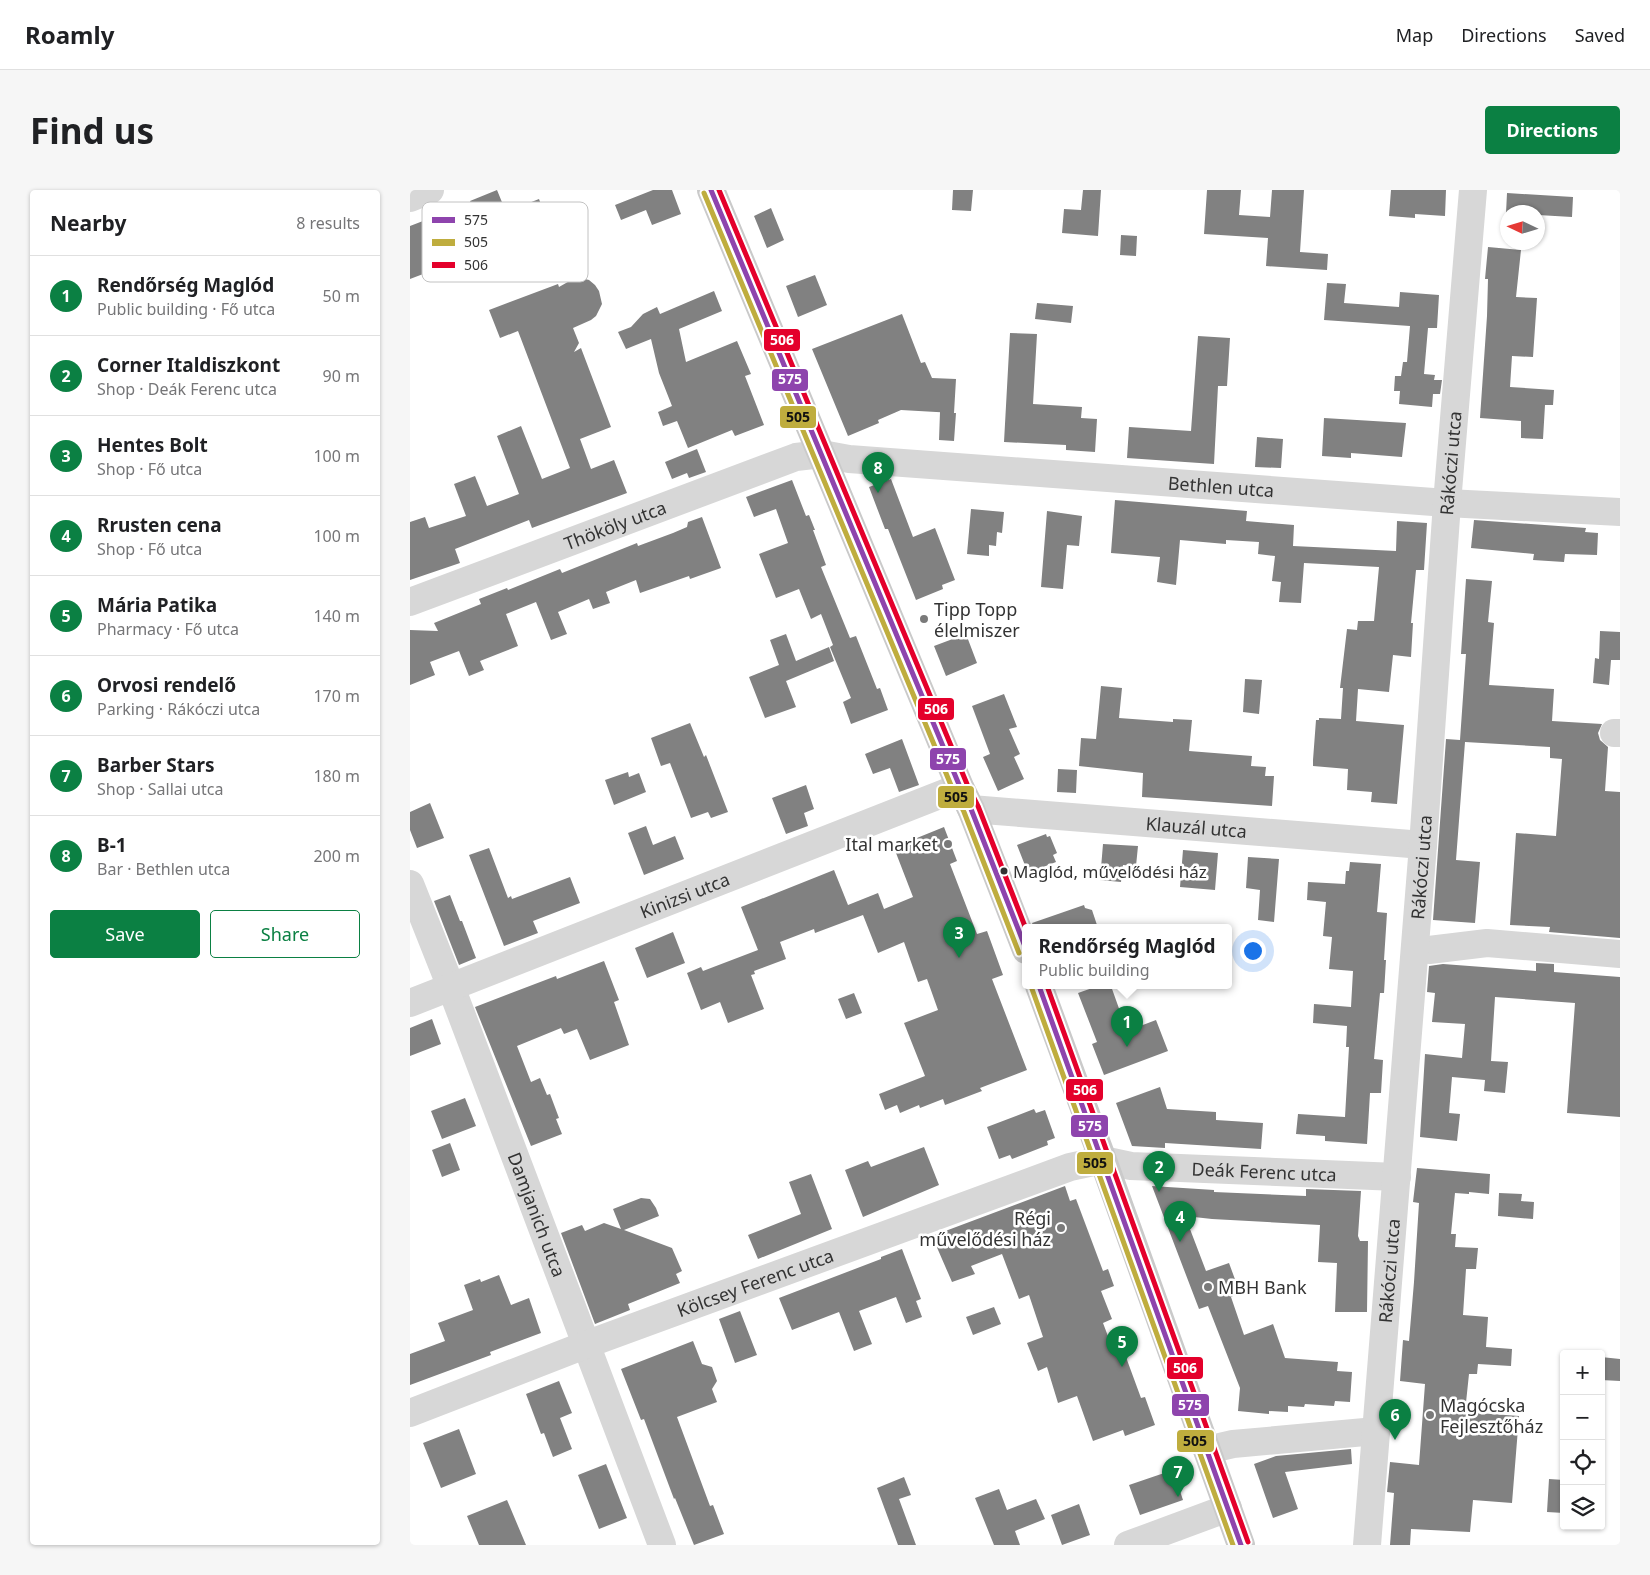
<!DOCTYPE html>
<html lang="en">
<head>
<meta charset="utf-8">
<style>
  :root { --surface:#fff; --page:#f6f6f6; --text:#202124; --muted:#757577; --line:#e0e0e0; --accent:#0b8043 }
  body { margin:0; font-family:"Noto Sans",sans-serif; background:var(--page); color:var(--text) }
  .controls { position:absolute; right:15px; bottom:15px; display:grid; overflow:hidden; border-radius:5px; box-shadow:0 1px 4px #0004 }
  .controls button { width:45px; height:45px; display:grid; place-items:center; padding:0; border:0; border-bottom:1px solid var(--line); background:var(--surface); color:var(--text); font:25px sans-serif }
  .compass { position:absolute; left:1090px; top:15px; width:45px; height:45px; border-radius:50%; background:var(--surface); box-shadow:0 1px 4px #0004; rotate:274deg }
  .you { position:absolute; left:842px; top:760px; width:18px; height:18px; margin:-12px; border:4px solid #fff; border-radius:50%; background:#1a73e8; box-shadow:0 0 0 8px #1a73e833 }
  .badge { display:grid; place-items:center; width:32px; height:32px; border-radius:50%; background:var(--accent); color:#fff; font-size:16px; font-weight:700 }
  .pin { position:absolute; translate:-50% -41px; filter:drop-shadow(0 1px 2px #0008) }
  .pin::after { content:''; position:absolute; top:26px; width:18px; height:15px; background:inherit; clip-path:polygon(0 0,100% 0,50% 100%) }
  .popup { position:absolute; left:612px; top:734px; width:210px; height:65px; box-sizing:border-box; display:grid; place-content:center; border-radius:5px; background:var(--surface); filter:drop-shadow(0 1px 4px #0005); font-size:16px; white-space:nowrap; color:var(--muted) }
  .popup b { font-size:19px; color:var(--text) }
  .popup::after { content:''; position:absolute; left:50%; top:100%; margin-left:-10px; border:10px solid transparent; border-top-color:var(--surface) }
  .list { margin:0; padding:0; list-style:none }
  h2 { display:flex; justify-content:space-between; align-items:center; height:65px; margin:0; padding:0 20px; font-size:21px }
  h2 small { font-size:16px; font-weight:400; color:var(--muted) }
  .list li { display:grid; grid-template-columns:32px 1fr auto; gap:15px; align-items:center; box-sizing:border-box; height:80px; padding:0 20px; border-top:1px solid var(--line) }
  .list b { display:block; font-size:19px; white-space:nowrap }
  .list p { margin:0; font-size:16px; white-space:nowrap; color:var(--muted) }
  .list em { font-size:16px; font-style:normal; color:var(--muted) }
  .actions { display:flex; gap:10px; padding:15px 20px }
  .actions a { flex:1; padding:11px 0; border:1px solid var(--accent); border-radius:5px; text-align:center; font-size:18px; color:var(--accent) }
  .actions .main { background:var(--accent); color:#fff }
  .icon { flex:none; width:28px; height:28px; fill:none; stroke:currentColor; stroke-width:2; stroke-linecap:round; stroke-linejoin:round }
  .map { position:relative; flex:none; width:1210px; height:1355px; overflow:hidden; border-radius:5px }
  header { display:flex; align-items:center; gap:30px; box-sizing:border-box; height:70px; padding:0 25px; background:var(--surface); border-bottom:1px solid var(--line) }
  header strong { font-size:24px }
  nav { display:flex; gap:28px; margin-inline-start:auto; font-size:18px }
  .intro { display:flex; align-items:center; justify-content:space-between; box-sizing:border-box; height:120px; padding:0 30px }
  h1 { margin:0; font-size:35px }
  .button { padding:12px 22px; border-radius:5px; background:var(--accent); color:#fff; font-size:18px; font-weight:700 }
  main { display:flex; gap:30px; padding:0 30px }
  aside { flex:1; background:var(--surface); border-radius:5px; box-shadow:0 1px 4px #0004 }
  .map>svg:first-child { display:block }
  .building { fill:#818181 }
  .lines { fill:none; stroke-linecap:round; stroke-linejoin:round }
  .minor { stroke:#d7d7d7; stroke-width:28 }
  .major { stroke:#cacaca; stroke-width:28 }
  .bus-1-casing { stroke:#fff; stroke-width:9 }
  .bus-2-casing { stroke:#fff; stroke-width:9 }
  .bus-3-casing { stroke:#fff; stroke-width:9 }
  .bus-1 { stroke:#8e44ad; stroke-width:5 }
  .bus-2 { stroke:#bfad3e; stroke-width:5 }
  .bus-3 { stroke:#e4002b; stroke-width:5 }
  .poi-dot { fill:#7a7a7a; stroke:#fff; stroke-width:2 }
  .bus-dot { fill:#333; stroke:#fff; stroke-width:2 }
  .labels { text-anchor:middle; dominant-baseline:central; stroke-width:5; stroke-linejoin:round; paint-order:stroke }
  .bus-label { font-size:17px; fill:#333; stroke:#fff; text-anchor:start }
  .street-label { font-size:18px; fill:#333; stroke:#fff }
  .poi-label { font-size:18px; fill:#333; stroke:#fff; text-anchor:start }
  .key { fill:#fff; stroke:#c2c2c2; stroke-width:1 }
  .key-label { font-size:14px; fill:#333 }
  .line-badge { stroke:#fff; stroke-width:2 }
  .badge-label { font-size:14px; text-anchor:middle; font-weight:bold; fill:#fff }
  .pale-badge-label { font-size:14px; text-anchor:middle; font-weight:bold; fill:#111 }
</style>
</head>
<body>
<header>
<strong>Roamly</strong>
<nav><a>Map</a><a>Directions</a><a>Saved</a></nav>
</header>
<div class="intro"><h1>Find us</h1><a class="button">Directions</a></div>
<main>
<aside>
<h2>Nearby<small>8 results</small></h2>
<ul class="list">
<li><span class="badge">1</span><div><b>Rendőrség Maglód</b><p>Public building · Fő utca</p></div><em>50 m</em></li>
<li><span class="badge">2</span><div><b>Corner Italdiszkont</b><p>Shop · Deák Ferenc utca</p></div><em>90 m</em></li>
<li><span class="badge">3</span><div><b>Hentes Bolt</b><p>Shop · Fő utca</p></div><em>100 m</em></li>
<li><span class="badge">4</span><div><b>Rrusten cena</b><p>Shop · Fő utca</p></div><em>100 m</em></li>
<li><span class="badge">5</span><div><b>Mária Patika</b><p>Pharmacy · Fő utca</p></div><em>140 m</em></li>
<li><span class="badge">6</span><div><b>Orvosi rendelő</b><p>Parking · Rákóczi utca</p></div><em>170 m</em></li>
<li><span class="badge">7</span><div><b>Barber Stars</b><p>Shop · Sallai utca</p></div><em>180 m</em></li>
<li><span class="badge">8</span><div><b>B-1</b><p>Bar · Bethlen utca</p></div><em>200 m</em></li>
</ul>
<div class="actions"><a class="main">Save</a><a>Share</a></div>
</aside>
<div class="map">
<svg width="1210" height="1355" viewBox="0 0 1210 1355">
  <rect width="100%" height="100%" fill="#fff"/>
  <path class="building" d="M87,0L96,22L129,9L133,20L139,17L145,32L110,45L111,48L96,53L90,38L74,45L60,11Z
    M243,0H262L271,24L242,35L236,20L211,30L205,15Z
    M543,0H563L561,21L542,20Z
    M673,0H691L688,46L652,43L654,19L671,20Z
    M797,0H831L829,25L860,27L862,0H894L890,62L918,64L917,80L856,76L858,48L794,44Z
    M981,0H1036L1035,26L1005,24V28L979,26Z
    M1097,3L1163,7L1162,27L1128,25V22L1096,23Z
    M361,18L374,50L357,58L344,26Z
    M26,26L36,51L27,54L37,80L23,85L21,81L0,89V36Z
    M711,45L727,46L726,66L710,65Z
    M1078,57L1111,60L1106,107L1127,108L1123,167L1102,166L1100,197L1144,200L1143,215H1135L1133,249L1111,248V231L1070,228L1077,126L1078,89H1075Z
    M405,85L417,115L388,127L376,96Z
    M171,88L179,90L185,95L189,101L192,114L186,126L181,130L163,138L169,153L164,162L171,158L201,237L170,249L181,279L204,270L217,303L122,338L119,330L45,359L50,373L0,390V332L15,327L19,338L56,326L44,294L65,286L77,316L109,304L87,246L111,236L132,289L160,278L108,141L90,148L79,120L148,94L149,97L163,89Z
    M917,93L936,94L934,113L989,117L990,102L1029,105L1027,138H1018L1014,184L1025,185L1024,190H1032L1030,204H1023L1022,217L989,214L990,201H984L985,186H991L993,172H997L1000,136L914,130Z
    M304,101L312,121L269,139L276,172L327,151L341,184L335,186L354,235L325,246L322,240L278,258L267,231L253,236L248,222L262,216L249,183L241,149L216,159L208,142L221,137L233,124L247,117L250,124Z
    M627,113L663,116L661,133L625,129Z
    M492,124L511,173L515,172L522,188L546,189L544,223L491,220L468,230L469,233L438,246L402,159Z
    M600,143L627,144L623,214L672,217L671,228L687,229L685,262L656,260V255L594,252Z
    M788,146L820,148L817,196H808L804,274L717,268L719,237L781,241Z
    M530,222L546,223L544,251L529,250Z
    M914,228L996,233L992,267L941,263V268L912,266Z
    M847,247L873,249L871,278L845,277Z
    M287,259L296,282L279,288L277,283L262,289L255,272Z
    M481,289L503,347L525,338L545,390L532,395L533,399L506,410L478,339H475L459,297Z
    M382,290L396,326L399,325L405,340H403L416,375L411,377L440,448L446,446L467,499L470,498L478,520L441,534L433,512L441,508L420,457L423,455L411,424L401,429L389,399L366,408L349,364L378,353L366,319L344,327L336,307Z
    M705,310L837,321L836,331L884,335L883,356L986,361L987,331L1017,333L1014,380H1006L1001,433H1003L1001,467L983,465L979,502L948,499L946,531L994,535L987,614L961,612L962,602L937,600L938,579L903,576V570L906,530H909V528L931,529L933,498H930L937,439L947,440L948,431H964L969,377L894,373L891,413L869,412L871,392L862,391L865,366L848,364L849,352L816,350V354L770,350L766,395L747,392L750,367L701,363Z
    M561,319L594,322L592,343L587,342L586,356L579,355V366L557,364Z
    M637,321L672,326L669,356L657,355L653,399L631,397Z
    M292,327L311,378L280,389L279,386L230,403L226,390L196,402L200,413L183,419L179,409L148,422L157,444L141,450L126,412L96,424L108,456L70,471L74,480L59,486L49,461L20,472L25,485L0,495V440L28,441L24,433L71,414L69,409L97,398L98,400L150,379L152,383L227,353L228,356L263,343L277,337L278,332Z
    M1064,330L1176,338L1175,342L1188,343L1187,365L1155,364L1154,372L1123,370L1124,364L1061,358Z
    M1056,389L1082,391L1078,432L1084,433L1079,495L1144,499L1142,531L1192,534L1188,543L1190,550L1198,557L1195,601L1210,602V748L1139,742L1140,737L1100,735L1106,643L1146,646L1152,569L1140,568V557L1055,552L1046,670L1070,672L1065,733L1023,730L1036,549L1050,550L1056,464H1051Z
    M1190,441L1210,442V470H1201L1199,495L1183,493L1185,468L1189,469Z
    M376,444L386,471L419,457L424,471L376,491L386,517L355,528L339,487L369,475L360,450Z
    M556,444L567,473L536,486L524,456Z
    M835,489L852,490L849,524L833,522Z
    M691,496L712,498L709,528L763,532V529L782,530L779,561L842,566L841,576L856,577L855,586H864L862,616L732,607L733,583L669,576L671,548L686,549Z
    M594,504L607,537L599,539L610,564L604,567L614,589L588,601L573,567L580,564L562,516Z
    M280,533L294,567L296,565L318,622L301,628L298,622L281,628L260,573L251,576L241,548Z
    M492,549L509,595L489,602L480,578L463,584L455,564Z
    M648,579L667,580L666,603L647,602Z
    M218,582L219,587L229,583L236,602L204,615L195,590Z
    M396,595L404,619L394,623L398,636L376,644L362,608Z
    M20,613L34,648L7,658L0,640V622Z
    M236,636L243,655L265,646L274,669L234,685L218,643Z
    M534,637L547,671L540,674L567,744L577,741L593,785L582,789L617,880L570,898L572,901L535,915L533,909L510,918L509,915L490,923L487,915L475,920L469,904L515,886L494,833L528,820L517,789L508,792L494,752L468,763L453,725L405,743L404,739L370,752L376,769L344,781L345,784L341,785L354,819L318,833L310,812L291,820L277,783L291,777L293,781L348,760L331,717L424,680L438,715L468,703L474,719L503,707L486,663L500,658L497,652Z
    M636,644L637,647L640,646L647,663L643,665L646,672L618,683L607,655Z
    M693,654L728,656L726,676L713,675L711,692L690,690Z
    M79,658L98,708L101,706L102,709L160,687L170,713L123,731L128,743L94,756L59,665Z
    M773,660L808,663L805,700L770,697Z
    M838,667L869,669L864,732L848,730L850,700L836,698Z
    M940,672L971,674L967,722L977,723L974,770H976L974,803H970L964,869L973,870L971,903H960L957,954L915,951V946L886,944L888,924L935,927L939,857H936L937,836L903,833L904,814L941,817L943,781L919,779L922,747L913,746L916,712L897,710L898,692L935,694L936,681H939Z
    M40,705L50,731H52L66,768L49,775L24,711Z
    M674,715L675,718L682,720L688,738H624L622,733Z
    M263,742L275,773L237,788L225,758Z
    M194,771L209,810L204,812L219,855L180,870L167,839L154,844L151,838L107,856L121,892L130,888L137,905L140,904L149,928L146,929L152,944L121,956L65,817L146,786L147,789Z
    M1126,773L1144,774V782L1210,787V927L1157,923L1165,813L1085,807L1081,871L1098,872L1095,903L1074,901L1075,890L1042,887L1039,923L1050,924L1047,951L1010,947L1015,864L1052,868L1055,834L1022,832L1025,803L1017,802L1019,776L1033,774L1126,781Z
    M688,796H701L717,841L746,830L758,861L694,885L682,854L687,852L668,803Z
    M444,803L452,823L436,829L428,809Z
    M22,829L31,854L0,866V838Z
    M750,897L757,919L806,922V930L853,933L851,959L755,953V958L722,956L706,913Z
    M55,908L66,936L32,949L21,921Z
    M624,919L626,923L635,920L645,948L637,951L638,955L602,969L600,965L589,969L577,937Z
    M40,953L50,980L32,987L22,960Z
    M514,957L529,995L453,1027L435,980L458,971L461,977Z
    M1007,978L1080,984L1079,1004L1059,1002V1004L1045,1003L1041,1044H1046L1045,1057L1068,1058L1066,1079H1056L1053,1125L1078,1127L1076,1157L1102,1159L1101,1176L1068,1174L1067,1184H1059L1055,1222L1109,1226L1102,1313L1063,1310L1060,1342L1001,1339L1000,1355H980L984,1303L977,1302L980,1272L1009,1275L1015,1194L990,1191L993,1150L999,1151L1004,1092L1009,1013L1003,1012Z
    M401,984L422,1039L348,1069L338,1045L391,1024L379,992Z
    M655,996L660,1011L666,1009L693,1081L698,1079L704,1096L691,1101L702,1129L693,1133L704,1162L713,1159L731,1208L735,1207L745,1235L715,1246L713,1240L683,1251L667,1206L648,1213L637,1177L628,1181L617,1153L633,1147L619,1105L609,1109L592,1064L561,1076L565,1084L542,1092L522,1046Z
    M742,996L804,1000V1002L896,1006V999L951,1001L948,1046L950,1051H958L957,1122H925L927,1073L908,1072L910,1035L802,1029L775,1026L796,1081L819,1073L830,1103L821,1107L834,1145L863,1134L875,1168L928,1172L927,1181L942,1182L940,1212L925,1211L924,1216L895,1214L894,1217L878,1216V1222L859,1221V1224L828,1221L830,1198L798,1116L789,1119Z
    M1089,1003L1112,1004L1111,1011L1124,1012L1123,1029L1088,1026Z
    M231,1008L240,1009L246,1018L249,1026L214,1040L262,1058L272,1081L266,1084L270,1093L218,1114L220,1120L185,1134L151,1043L172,1035L175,1041L194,1033L211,1039L203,1019Z
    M492,1059L511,1109L506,1111L512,1127L496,1133L486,1107L449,1121L462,1154L444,1161L429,1122L382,1140L369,1108L471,1069V1067Z
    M89,1085L101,1115L119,1108L131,1143L80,1162L81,1165L0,1195V1164L35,1151L28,1133L63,1120L54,1095L70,1089L71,1092Z
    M584,1117L591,1134L563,1145L556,1127Z
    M330,1121L347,1165L325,1173L309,1129Z
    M283,1151L292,1174L302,1177L307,1191L302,1199L307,1212L267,1227L300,1316L303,1315L314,1344L284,1355L265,1308L264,1309L234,1229L231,1230L211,1179Z
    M1191,1167L1210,1169V1191L1191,1190Z
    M149,1191L162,1223L150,1228L162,1259L143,1267L134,1243L131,1244L116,1204Z
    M49,1239L66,1284L31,1298L13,1253Z
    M941,1259L942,1274L875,1282L888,1319L863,1328L844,1274L866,1266Z
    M196,1274L217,1328L189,1339L168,1285Z
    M763,1280L773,1310L730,1325L719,1295Z
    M494,1287L501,1305L489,1309L506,1355H488L467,1298Z
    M1139,1289L1154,1290V1323L1137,1322Z
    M589,1299L597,1320L626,1309L635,1329L605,1341L610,1355H584L565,1308Z
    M97,1310L116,1355H69L57,1326Z
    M669,1314L680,1345L652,1355L641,1325Z"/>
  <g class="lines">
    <g class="minor">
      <path d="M0,8L20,0"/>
      <path id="s1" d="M0,412L386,267L412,264L439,269L1037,313L1210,322"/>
      <path d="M1204,543H1210"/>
      <path id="s2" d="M561,619L1013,655"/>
      <path id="s3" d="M0,694L41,797L252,1355"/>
      <path d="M1005,758L1019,760L1077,753L1210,764"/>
      <path id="s4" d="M0,813L550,597"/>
      <path id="s5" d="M0,1223L175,1155L660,977L693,970L721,976L987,987"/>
      <path d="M797,1260L823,1254L966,1241"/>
      <path d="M718,1355L818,1318"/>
      <path id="s6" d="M957,1355L1013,655L1037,313L1063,0"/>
    </g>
    <path class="major" d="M301,0L550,597L561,619L616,760
      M629,796L693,970L831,1355"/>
    <defs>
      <path id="bus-1" d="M301,0L550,597L561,619L616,759
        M629,796L831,1355"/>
      <path id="bus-2" d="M294,3L543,600L554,622L609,763
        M622,799L823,1355"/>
      <path id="bus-3" d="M309,0L557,594L568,616L616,739
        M637,796L838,1352"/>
    </defs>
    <use href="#bus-1" class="bus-1-casing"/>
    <use href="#bus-2" class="bus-2-casing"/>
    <use href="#bus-3" class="bus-3-casing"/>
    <use href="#bus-1" class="bus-1"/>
    <use href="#bus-2" class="bus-2"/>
    <use href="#bus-3" class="bus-3"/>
  </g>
  <g class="poi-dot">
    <circle cx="514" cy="429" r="5"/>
    <circle cx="538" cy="654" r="5"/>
    <circle cx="651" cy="1038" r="5"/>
    <circle cx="798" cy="1097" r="5"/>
    <circle cx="1020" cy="1225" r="5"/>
  </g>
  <circle class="bus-dot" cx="594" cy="681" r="4.5"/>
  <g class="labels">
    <g class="bus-label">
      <text x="603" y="681">Maglód, művelődési ház</text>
    </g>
    <g class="street-label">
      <text stroke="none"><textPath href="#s6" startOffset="1085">Rákóczi utca</textPath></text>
      <text stroke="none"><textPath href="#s1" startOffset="839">Bethlen utca</textPath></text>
      <text stroke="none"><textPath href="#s1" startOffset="219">Thököly utca</textPath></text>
      <text stroke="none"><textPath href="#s2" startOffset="226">Klauzál utca</textPath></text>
      <text stroke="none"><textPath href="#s6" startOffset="680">Rákóczi utca</textPath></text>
      <text stroke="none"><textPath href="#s4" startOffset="295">Kinizsi utca</textPath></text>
      <text stroke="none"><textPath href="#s5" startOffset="900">Deák Ferenc utca</textPath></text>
      <text stroke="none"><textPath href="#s3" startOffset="354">Damjanich utca</textPath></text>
      <text stroke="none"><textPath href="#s6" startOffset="275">Rákóczi utca</textPath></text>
      <text stroke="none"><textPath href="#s5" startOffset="369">Kölcsey Ferenc utca</textPath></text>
    </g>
    <g class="poi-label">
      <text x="524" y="419">Tipp Topp<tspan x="524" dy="21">élelmiszer</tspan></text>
      <text x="528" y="654" text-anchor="end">Ital market</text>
      <text x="641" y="1028" text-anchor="end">Régi<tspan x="641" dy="21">művelődési ház</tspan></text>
      <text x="808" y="1097">MBH Bank</text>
      <text x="1030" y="1215">Magócska<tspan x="1030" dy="21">Fejlesztőház</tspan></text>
    </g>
  </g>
  <rect x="12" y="12" width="166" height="80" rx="8" class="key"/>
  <rect x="22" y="27" width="23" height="6" fill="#8e44ad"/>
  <rect x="22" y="49" width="23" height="7" fill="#bfad3e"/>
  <rect x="22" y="72" width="23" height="6" fill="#e4002b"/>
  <g class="key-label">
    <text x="54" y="35">575</text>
    <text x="54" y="57">505</text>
    <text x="54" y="80">506</text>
  </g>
  <g class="line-badge">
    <rect x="353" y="138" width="38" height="24" rx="5" fill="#e4002b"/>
    <rect x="361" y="178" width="38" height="24" rx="5" fill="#8e44ad"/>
    <rect x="369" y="215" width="38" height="24" rx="5" fill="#bfad3e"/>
    <rect x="507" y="507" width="38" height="24" rx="5" fill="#e4002b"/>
    <rect x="519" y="557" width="38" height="24" rx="5" fill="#8e44ad"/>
    <rect x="527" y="595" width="38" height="24" rx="5" fill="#bfad3e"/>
    <rect x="655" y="888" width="39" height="24" rx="5" fill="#e4002b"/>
    <rect x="660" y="924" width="39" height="24" rx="5" fill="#8e44ad"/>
    <rect x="666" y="961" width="38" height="24" rx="5" fill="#bfad3e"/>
    <rect x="756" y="1166" width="38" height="24" rx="5" fill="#e4002b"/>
    <rect x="761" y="1203" width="39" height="24" rx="5" fill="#8e44ad"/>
    <rect x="766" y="1239" width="39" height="24" rx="5" fill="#bfad3e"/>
  </g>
  <g class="badge-label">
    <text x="372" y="155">506</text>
    <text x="380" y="194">575</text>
    <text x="526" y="524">506</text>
    <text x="538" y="574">575</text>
    <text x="675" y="905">506</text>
    <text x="680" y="941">575</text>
    <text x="775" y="1183">506</text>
    <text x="780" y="1220">575</text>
  </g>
  <g class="pale-badge-label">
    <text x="388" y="232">505</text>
    <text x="546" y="612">505</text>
    <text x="685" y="978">505</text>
    <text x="785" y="1256">505</text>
  </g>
</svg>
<div class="controls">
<button>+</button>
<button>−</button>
<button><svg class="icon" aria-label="locate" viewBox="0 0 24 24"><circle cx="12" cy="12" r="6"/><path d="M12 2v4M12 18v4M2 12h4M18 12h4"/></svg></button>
<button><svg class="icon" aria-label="layers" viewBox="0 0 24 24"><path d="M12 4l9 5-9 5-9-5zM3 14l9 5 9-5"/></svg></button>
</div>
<svg class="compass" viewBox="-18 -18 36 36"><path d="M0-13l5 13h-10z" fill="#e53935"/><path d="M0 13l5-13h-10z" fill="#757577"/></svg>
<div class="you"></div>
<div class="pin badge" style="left:717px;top:857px">1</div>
<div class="popup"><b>Rendőrség Maglód</b>Public building</div>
<div class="pin badge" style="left:749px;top:1002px">2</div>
<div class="pin badge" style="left:549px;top:768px">3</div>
<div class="pin badge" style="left:770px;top:1052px">4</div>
<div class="pin badge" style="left:712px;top:1177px">5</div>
<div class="pin badge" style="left:985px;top:1250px">6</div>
<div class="pin badge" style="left:768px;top:1307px">7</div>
<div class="pin badge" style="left:468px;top:303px">8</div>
</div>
</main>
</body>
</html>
